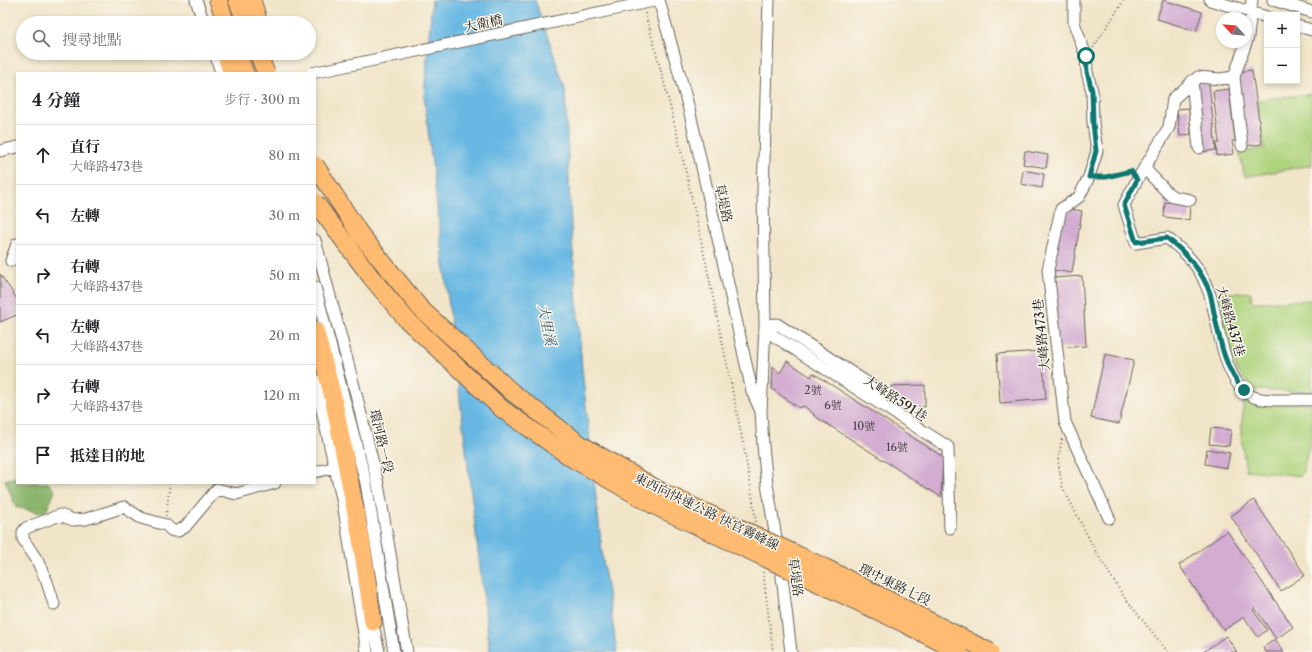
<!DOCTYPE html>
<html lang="zh-TW">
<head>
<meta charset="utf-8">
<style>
  :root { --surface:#fff; --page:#f2f2f2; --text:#202124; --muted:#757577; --line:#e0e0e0 }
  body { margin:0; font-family:"Libre Caslon Text","Noto Serif TC",serif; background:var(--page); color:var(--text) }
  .controls { position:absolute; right:12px; top:12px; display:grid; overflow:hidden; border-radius:0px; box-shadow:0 2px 6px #0003 }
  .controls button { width:36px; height:36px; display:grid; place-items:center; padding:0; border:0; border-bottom:1px solid var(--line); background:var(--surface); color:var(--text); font:20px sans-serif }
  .compass { position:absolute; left:1216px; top:12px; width:36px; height:36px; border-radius:50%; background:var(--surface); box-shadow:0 2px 6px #0003; rotate:296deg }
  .stop { position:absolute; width:12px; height:12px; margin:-9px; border:3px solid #0f766e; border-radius:50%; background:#fff }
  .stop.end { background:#0f766e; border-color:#fff; box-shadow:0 1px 4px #0008 }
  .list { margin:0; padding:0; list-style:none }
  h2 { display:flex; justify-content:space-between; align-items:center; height:52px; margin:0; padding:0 16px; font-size:17px }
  h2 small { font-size:13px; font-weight:400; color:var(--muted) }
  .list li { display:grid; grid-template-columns:26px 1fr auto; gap:12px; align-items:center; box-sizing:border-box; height:60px; padding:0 16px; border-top:1px solid var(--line) }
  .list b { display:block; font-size:15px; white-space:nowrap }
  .list p { margin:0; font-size:13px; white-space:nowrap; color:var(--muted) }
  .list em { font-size:13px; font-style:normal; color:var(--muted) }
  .icon { flex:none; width:22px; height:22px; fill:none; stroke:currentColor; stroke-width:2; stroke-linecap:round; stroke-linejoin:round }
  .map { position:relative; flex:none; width:1312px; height:652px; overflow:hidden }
  .search { position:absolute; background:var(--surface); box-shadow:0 2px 6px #0003; left:16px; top:16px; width:300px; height:44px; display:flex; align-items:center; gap:10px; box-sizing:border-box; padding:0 14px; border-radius:22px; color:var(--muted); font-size:15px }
  .panel { position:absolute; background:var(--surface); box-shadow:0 2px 6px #0003; left:16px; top:72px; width:300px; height:412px; border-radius:0px }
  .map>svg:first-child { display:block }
  .green { fill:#aed37d; stroke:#65784c }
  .forest { fill:#8ab56c; stroke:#536844 }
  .water { fill:#68b8e3; stroke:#426a80 }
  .building { fill:#d2acd1 }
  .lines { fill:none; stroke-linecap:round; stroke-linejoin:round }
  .minor-casing { stroke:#676259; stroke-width:13 }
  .highway-casing { stroke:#676259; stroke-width:19 }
  .path { stroke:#676259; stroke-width:2; stroke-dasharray:1 3; stroke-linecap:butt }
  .minor { stroke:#fff; stroke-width:11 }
  .highway { stroke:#ffbb71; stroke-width:17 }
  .minor-bridge-casing { stroke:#676259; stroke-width:13; stroke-linecap:butt }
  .highway-bridge-casing { stroke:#676259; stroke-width:19; stroke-linecap:butt }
  .minor-bridge { stroke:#fff; stroke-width:11 }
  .highway-bridge { stroke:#ffbb71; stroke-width:17 }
  .route { stroke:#0f766e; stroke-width:5 }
  .labels { text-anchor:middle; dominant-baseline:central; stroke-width:3; stroke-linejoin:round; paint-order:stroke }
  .number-label { font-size:11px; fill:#4a4049 }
  .street-label { font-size:13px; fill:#1c1c1c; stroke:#fbf7ec }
  .water-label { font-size:14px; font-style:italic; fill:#3a5a6c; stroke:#fbf7ec }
</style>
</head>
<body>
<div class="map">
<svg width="1312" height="652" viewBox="0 0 1312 652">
  <rect width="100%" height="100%" fill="#fbf7ec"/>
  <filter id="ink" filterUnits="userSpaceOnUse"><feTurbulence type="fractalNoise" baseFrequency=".025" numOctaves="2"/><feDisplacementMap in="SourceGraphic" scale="8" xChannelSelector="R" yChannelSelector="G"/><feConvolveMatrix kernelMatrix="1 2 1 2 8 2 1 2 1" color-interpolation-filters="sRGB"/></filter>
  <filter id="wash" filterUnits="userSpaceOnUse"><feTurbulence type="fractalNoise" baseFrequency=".012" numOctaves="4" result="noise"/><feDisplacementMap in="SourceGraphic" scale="16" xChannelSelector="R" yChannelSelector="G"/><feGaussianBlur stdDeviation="0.9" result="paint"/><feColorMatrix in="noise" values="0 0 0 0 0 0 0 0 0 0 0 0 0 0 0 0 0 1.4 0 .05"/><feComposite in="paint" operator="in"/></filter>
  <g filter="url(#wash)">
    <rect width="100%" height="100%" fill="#f1e5c9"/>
    <path class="green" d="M1312,94V165L1245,177L1239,153L1264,148L1258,100Z
      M1251,292L1252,302L1312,300V392L1253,390L1237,370L1227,341L1216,294Z
      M1244,397L1312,404V437L1301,476L1246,470L1241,435Z"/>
    <path class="forest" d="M17,477V483H48L55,491L45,514L16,507L5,480Z"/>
    <path class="water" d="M432,0H535L565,88L571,226L582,369L603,561L617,652H490L424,96Z"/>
    <g id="blocks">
      <path class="building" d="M1163,0L1202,12L1196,31L1157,19Z
        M1252,70L1262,144L1247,146L1238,72Z
        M1209,83L1216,150L1202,152L1195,84Z
        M1229,89L1235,141H1232L1234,154L1217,156L1216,143H1219L1213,91Z
        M1189,108L1191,134L1180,136L1177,109Z
        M1025,151L1048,155L1046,168L1023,164Z
        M1023,170L1044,174L1042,188L1021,184Z
        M1165,202L1190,204L1189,220L1164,217Z
        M1063,208L1082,211L1072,273L1053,270Z
        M0,274L17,299V315L0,322Z
        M1082,276L1086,346L1057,348L1053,278Z
        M1042,351L1046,399L1000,403L997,354Z
        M1105,354L1134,360L1119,424L1091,418Z
        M787,361L811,377L813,373L943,457L941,497L813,415L814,414L804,406L799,408L772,389L773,367L780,373Z
        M925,385V407H891V386Z
        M1211,428L1231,430L1229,446L1209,444Z
        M1207,449L1230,453L1227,468L1205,464Z
        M1254,500L1305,575L1281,591L1231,516Z
        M1227,531L1293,627L1276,639L1255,608L1253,610L1267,630L1258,637L1244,617L1224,630L1179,565Z
        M1226,636L1237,652H1203Z
        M1275,639L1284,652H1266L1263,648Z"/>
    </g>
  </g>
  <g filter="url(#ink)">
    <use href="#blocks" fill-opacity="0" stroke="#676259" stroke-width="1"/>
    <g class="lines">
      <defs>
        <path id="minor" d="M196,0L204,23
          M769,0L763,192L765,325L761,411L763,446L767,484L781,568L791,652
          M1074,0V23L1086,56L1087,72L1092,91L1093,123L1097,151L1089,177L1079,197L1061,209L1048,270L1065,422L1109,518
          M1210,0L1267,17
          M1252,0L1248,37L1234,77L1220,79L1198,77L1173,99L1169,127L1137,180L1124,205L1136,243L1167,238C1181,249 1195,261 1203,278C1205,283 1208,289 1210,295C1219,323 1223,389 1257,398C1270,402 1298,399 1312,400
          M1273,0L1312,12
          M654,1L659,0L689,109L752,391L760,409
          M1297,26L1312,30
          M215,53L221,73
          M1234,77L1242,146
          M1192,81L1199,148
          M0,151L17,147
          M1144,168L1169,194L1174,197L1190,200
          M315,240L356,394L378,484L407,652
          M11,261L17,244
          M315,287L366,483L394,652
          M765,325L774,336L948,447L950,528
          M765,325L777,324L886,395
          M315,380L343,503L367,652
          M315,472L336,467
          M54,604L47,582L37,560L23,539V532L26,528L60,515L73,520L86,519L124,507L141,518L166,525L171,530L174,531H178L185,527L217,489L236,494L275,483
          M371,616L379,652"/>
        <path id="highway" d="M218,0L226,23
          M237,0L246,23
          M252,0L259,23
          M225,53L232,73
          M237,53L245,73
          M315,330L333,397L361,539L373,622"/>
      </defs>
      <use href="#minor" class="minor-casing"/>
      <use href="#highway" class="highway-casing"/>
      <path class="path" d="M645,13C673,110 695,209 715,307C730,379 746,450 756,522
        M1093,48L1124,0
        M1098,177H1106L1131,171
        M1062,439L1058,460L1062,486L1096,552L1124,597L1168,652
        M166,516L170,483
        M763,572L773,652"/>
      <use href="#minor" class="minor"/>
      <use href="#highway" class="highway"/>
      <defs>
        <path id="minor-bridge" d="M312,73L654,1"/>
        <path id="highway-bridge" d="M258,53L266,73
          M315,165L360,234L420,308L513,393L580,444L662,492L826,568L990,652
          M315,202L371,277L406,319L502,409L573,459L657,507L905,624L959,652"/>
      </defs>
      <use href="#minor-bridge" class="minor-bridge-casing"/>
      <use href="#highway-bridge" class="highway-bridge-casing"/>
      <use href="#minor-bridge" class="minor-bridge"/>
      <use href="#highway-bridge" class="highway-bridge"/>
    </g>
  </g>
  <g class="lines" filter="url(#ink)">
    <path class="route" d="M1086,56L1087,72L1092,91L1093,123L1096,151L1089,177H1106L1131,171L1137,180L1124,205L1136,242L1167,238C1186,253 1201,269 1210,293C1212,300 1213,309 1215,317C1220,342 1226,372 1244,390"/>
  </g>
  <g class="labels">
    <g class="number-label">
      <text x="813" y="390">2號</text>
      <text x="833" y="405">6號</text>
      <text x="864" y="426">10號</text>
      <text x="897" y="447">16號</text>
    </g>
    <g class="street-label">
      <text transform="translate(483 23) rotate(-12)">大衛橋</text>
      <text transform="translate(724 203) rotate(77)">草堤路</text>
      <text transform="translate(1231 321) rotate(74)">大峰路437巷</text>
      <text transform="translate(1041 335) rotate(-96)">大峰路473巷</text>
      <text transform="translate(896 398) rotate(33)">大峰路591巷</text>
      <text transform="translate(382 441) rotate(77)">環河路一段</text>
      <text transform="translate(707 511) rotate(26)">東西向快速公路 快官霧峰線</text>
      <text transform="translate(796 577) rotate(82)">草堤路</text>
      <text transform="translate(895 584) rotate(26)">環中東路七段</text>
    </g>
    <g class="water-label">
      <text transform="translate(547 325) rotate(79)">大里溪</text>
    </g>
  </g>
</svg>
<div class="controls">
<button>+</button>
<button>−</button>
</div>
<svg class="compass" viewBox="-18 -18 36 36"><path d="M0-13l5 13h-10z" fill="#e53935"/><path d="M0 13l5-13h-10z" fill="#757577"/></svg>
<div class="stop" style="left:1086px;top:56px"></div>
<div class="stop end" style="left:1244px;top:390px"></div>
<div class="search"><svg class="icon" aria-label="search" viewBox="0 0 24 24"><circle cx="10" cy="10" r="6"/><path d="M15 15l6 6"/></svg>搜尋地點</div>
<section class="panel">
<h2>4 分鐘<small>步行 · 300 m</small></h2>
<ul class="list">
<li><svg class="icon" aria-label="ahead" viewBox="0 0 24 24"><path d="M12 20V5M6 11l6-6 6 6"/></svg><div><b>直行</b><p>大峰路473巷</p></div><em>80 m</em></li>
<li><svg class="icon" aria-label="left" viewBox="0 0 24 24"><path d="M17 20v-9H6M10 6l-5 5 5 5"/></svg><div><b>左轉</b></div><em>30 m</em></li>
<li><svg class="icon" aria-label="right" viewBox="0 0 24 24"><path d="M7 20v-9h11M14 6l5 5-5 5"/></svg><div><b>右轉</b><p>大峰路437巷</p></div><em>50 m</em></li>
<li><svg class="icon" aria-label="left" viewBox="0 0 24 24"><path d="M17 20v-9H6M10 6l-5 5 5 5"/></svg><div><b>左轉</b><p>大峰路437巷</p></div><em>20 m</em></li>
<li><svg class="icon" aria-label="right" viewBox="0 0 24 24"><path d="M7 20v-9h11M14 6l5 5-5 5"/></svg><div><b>右轉</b><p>大峰路437巷</p></div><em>120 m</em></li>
<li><svg class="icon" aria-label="arrive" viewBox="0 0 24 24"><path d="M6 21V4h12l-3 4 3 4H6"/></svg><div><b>抵達目的地</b></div></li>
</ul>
</section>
</div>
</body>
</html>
